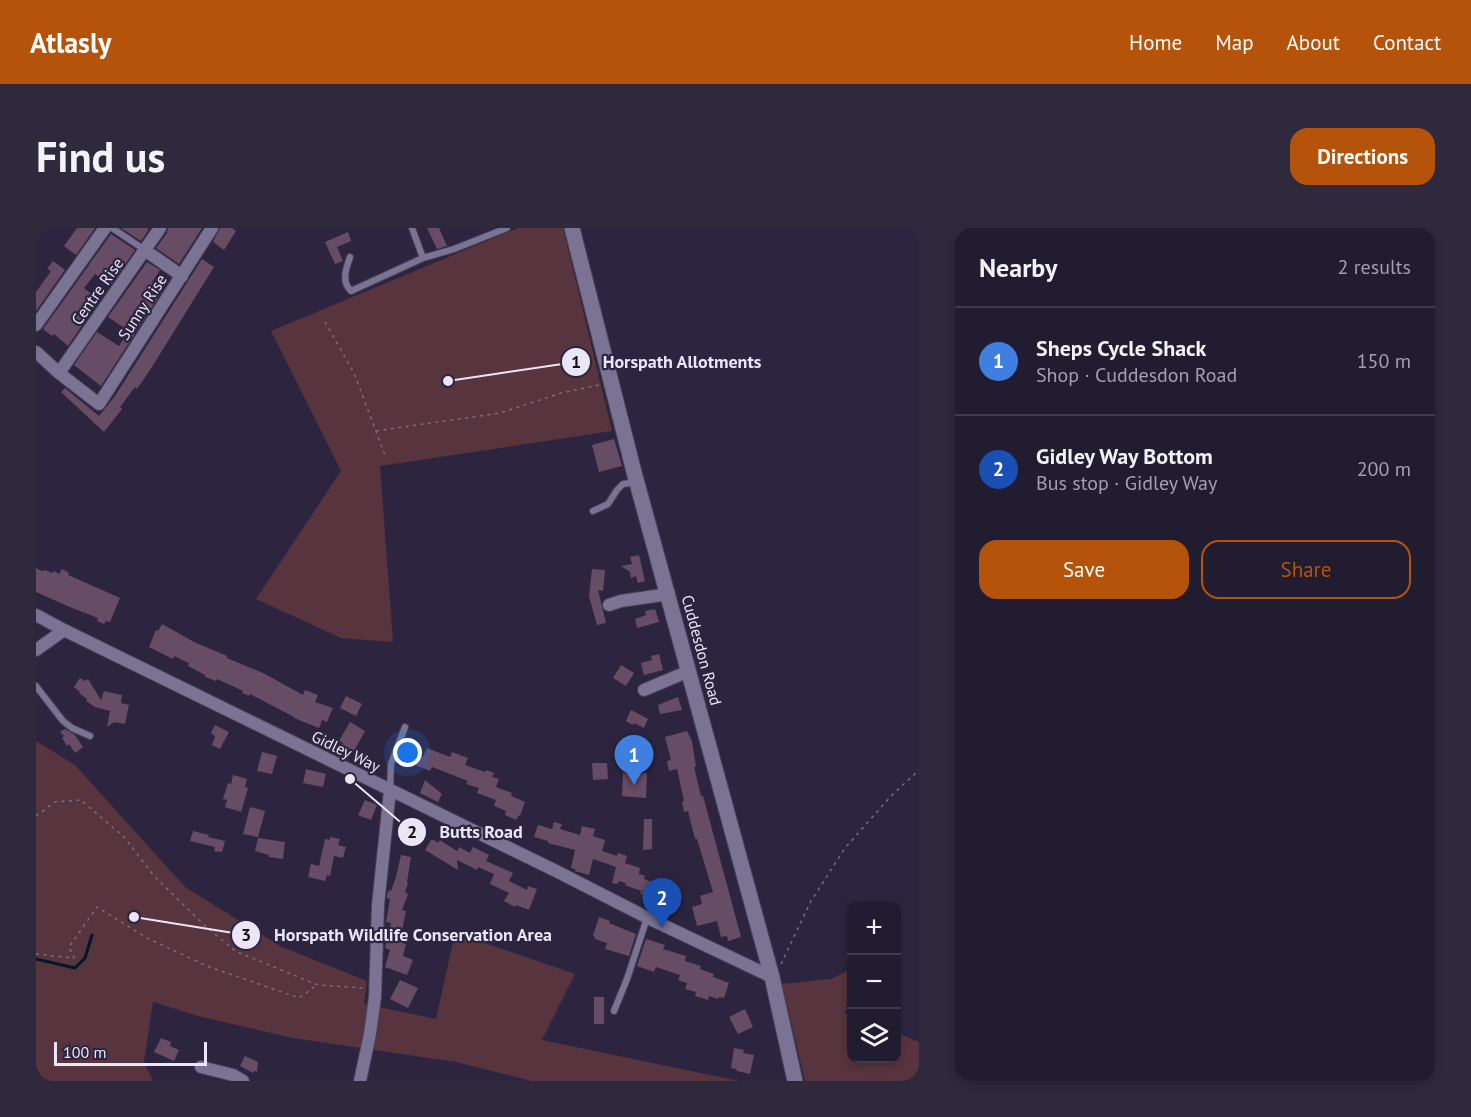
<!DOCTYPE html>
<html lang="en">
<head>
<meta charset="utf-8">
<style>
  :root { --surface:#221c30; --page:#2e293c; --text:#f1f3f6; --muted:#a2a1ab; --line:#3f3a4c; --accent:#b45309 }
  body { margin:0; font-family:"PT Sans",sans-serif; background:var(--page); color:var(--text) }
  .controls { position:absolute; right:18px; bottom:18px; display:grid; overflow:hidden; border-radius:12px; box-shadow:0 3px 9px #0003 }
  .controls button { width:54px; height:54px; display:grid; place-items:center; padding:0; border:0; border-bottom:2px solid var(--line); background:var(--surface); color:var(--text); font:30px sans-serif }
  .scale { position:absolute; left:18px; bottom:15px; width:153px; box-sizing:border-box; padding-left:6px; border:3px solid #eae6f8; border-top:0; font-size:16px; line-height:21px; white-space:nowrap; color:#eae6f8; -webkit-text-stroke:4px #2d2540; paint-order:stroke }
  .you { position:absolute; left:372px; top:525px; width:21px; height:21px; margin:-15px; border:4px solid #fff; border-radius:50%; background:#1a73e8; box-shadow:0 0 0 9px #1a73e833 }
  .badge { display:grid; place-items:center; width:39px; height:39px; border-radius:50%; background:var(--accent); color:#fff; font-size:20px; font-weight:700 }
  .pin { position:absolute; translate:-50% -50px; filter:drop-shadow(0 2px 3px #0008) }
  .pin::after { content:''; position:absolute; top:32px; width:21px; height:18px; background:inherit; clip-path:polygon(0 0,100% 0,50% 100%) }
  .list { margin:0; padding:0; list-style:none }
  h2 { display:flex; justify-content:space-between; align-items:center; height:78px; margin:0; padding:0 24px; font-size:26px }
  h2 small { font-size:20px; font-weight:400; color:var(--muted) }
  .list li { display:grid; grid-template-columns:39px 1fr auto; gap:18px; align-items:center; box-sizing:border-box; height:108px; padding:0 24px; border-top:2px solid var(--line) }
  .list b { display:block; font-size:22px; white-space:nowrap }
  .list p { margin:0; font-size:20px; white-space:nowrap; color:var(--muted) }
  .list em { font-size:20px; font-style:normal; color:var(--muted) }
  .actions { display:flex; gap:12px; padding:18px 24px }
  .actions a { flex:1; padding:14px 0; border:2px solid var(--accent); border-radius:18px; text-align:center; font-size:21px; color:var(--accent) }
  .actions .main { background:var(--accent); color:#fff }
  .icon { flex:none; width:33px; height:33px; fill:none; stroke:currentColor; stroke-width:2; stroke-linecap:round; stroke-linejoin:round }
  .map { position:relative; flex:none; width:883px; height:853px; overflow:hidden; border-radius:18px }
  header { display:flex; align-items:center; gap:36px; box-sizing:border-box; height:84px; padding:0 30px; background:var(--accent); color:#fff }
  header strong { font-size:28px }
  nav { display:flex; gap:33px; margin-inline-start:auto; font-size:21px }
  .intro { display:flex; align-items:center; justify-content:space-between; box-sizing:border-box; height:144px; padding:0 36px }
  h1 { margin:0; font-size:42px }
  .button { padding:15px 27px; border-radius:18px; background:var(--accent); color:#fff; font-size:21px; font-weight:700 }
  main { display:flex; gap:36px; padding:0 36px }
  aside { flex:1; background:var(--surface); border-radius:18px; box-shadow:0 3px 9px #0003 }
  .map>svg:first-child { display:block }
  .green { fill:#57343e }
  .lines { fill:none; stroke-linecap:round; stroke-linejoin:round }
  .stream { stroke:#001926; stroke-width:3 }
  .building { fill:#674c66 }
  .lane-casing { stroke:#484158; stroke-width:8 }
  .street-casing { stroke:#484158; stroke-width:14 }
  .secondary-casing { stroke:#484158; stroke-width:17 }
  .path { stroke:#756e86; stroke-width:1.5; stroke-dasharray:3 4.5; stroke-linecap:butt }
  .lane { stroke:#7b7393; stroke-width:6 }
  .street { stroke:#7b7393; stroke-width:12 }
  .secondary { stroke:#7b7393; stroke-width:15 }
  .labels { text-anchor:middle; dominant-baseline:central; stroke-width:4.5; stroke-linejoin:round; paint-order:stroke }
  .street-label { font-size:16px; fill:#eae6f8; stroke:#2d2540 }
  .leader { fill:none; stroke:#eae6f8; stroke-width:2 }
  .callout-dot { fill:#eae6f8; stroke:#2d2540; stroke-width:2 }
  .mark-label { font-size:18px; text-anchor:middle; font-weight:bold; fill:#111 }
  .callout-label { font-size:18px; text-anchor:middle; font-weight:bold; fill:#eae6f8; stroke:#2d2540; stroke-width:4.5; stroke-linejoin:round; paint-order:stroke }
</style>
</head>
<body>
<header>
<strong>Atlasly</strong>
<nav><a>Home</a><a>Map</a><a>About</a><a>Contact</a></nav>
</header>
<div class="intro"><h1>Find us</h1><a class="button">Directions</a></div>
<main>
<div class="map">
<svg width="883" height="853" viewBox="0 0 883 853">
  <rect width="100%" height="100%" fill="#2d2540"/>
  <path class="green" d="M482,0H527L576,203L344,238L357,414L305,410L220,371L305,243L235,103Z
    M0,513L39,537L149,659L244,718L331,753L328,776L400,791L419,705L539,746L506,812L703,853H496L420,834L257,810L162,788L117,774L108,834L117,853H0Z
    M815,741V755L809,785L815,788L816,830H860L861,805L883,814V853H769L746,756L795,751Z"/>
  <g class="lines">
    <path class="stream" d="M0,731L39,740L49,730L56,707"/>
  </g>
  <path class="building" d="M41,0H59L40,27L28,18Z
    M85,0H111L113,1L105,13Z
    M132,0H166L143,36L120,20L131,5Z
    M184,0H196L200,3L188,22L177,14Z
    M391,0H403L411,18L401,21Z
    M312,4L315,13L301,19L307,33L299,36L289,14Z
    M75,6L99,22L74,58L59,46L48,60L63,72L32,118L18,106L16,108L7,101Z
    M166,31L178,39L114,142L101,161L99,159L84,179L86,181L68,204L25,164L29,160L63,188L79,168Z
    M17,33L29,42L0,83V64L15,43L11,41Z
    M111,34L124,42L116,54L127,62L65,158L38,137L61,104L83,118L93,103L72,89Z
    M578,211L586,238L563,244L556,217Z
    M603,327L609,353L602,355L600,348L595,350L594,344L585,338L596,336L594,329Z
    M0,340L6,343L9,342L16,345L18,343L23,346L26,341L33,345L32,347L84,370L74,394L70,393L68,396L61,393L62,390L36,380L0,364Z
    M556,341L569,342L567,363L562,362L570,395L561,397L553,368Z
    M619,381L623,394L601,400L599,391L610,387L609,383Z
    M126,396L158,414L191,428V430L229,446L267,467L269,462L282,467L279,474L297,480L291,494L286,492L283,500L258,490V489L214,466L213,468L206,465L207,463L181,451L180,453L169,449V447L152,438L153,435L138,428L137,431L113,419L120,402L122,403Z
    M623,426L627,442L608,447L605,435L616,432L615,428Z
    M585,437L598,445L590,458L577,450Z
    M44,450L49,453L52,451L65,472L68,463L86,467L85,475L93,477L89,496L78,494L71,499L74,483L59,479L50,473L51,471L43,465L44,464L38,459Z
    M310,468L326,476L320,488L304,480Z
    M642,469L646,482L624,486L622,477Z
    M595,482L612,491L608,500L598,495L597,497L590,493Z
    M314,494L329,503L318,523L306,517L307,515L303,513Z
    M179,497L193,504L184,521L176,517L179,508L175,505Z
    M29,501L39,507L47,519L39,525L33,516L31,518L26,510L28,508L24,504Z
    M651,503L656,513L660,539H658L665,568H667L705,709L692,713L691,708L685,709L681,693L661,698L656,679L666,676L664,668L677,664L661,611H659L652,583L648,584L646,574L648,573L641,541L633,543L631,533L635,532L629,509Z
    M391,520L414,529L416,524L432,530L429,537L449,544L450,542L458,545L456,549L463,551L460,559L476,565L475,568L489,574L484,588L483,587L480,592L469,587L470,583L458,578L460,572L441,565L443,560L430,556L432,553L396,539L394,543L379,537L383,527L387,529Z
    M226,524L241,528L236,546L221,543Z
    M556,535H571L572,551L557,552Z
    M270,541L290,546L287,559L267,555Z
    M587,544L611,545L610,570L586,568Z
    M197,547L211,551L209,559L212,560L205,584L189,579L191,572L187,571L192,555L195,556Z
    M389,552L406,566L402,574L384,565Z
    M329,572L341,577L335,592L322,587Z
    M214,579L229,583L222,609L207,606Z
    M608,591H616V621L607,622Z
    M518,594L526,596L524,601L544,607L546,598L559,601L557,608L569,612L566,623L581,628L582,625L591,628L589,635L604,640L603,646L609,648L608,651L616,654L613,669L604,666L605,663L589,657L590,655L583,653L581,656L576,655L580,639L557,631L553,647L539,643V641L535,640L539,622L512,615V613L498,609L502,597L516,601Z
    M157,603L173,607L172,609L189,613L186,624L178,623L179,619L154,613Z
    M294,609L304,611L302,617L310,619L307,630L298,628L294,648L291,647L289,653L272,649L275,636L283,638L289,611L294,612Z
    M222,610L249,614L247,631L233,629V627L219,623Z
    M395,612H398L402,615L404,612L421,623L423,619L434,625L437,619L453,627L450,633L477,645L473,653L491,662L492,658L501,661L493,682L480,677L479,679L468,673L473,665L454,656L458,646L442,639L441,642L421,632L422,642L389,622Z
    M365,627L375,629L371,654L372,655L369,664L372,666L366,682L370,683L365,708L368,709L366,715L370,716L367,728L377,732L371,747L349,739L354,722L349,720L355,695L350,694L354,671L351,670V667L353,662L355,663L360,649Z
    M563,689L574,693L573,695L600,706L593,728L569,721L571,715L559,711V709L557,708Z
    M610,711L629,717L627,721L650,728L649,733L665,738L664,741L678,746L677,749L693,755L688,770L683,769L682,771L673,768L672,772L659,768L660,764L649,761L651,755L642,752L644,747L620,739L618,744L601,738Z
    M364,752L382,760L372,780L354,771Z
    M558,769H568V796H558Z
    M709,781L717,799L702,806L693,789Z
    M125,810L135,814L134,818L143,822L138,833L118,824Z
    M698,820L708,822L707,825L718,827L714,846L701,843L700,841L695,840Z
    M209,828L222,834L221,844L218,843L217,845L204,838Z"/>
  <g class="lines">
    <defs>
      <path id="lane" d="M76,0L109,22
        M376,0L387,30
        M314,29C310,41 305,53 315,63L387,30L418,21L471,0
        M557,283L572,276L581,262L587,256L601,254
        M0,458L27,493L36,500L54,508
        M354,562L355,536L369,499
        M578,783L591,751L611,690"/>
      <path id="street" d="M110,23L146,48
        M0,97L69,0
        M0,124L23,145L63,176L176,0
        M23,145L124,0
        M573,377L585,373L633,366
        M0,387L28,402L522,644L612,690L736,749
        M0,422L28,402
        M608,462L653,443
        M165,839L197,847L207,853
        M324,853L334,806L339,769L342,677L354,562"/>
      <path id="secondary" d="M536,0L598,244L736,749L759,853"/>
    </defs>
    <use href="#lane" class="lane-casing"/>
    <use href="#street" class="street-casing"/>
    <use href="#secondary" class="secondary-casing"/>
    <path class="path" d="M289,94L318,145L350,230
      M340,203L464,185L525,165L563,157
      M0,588L19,574L45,572L88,609L118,648L167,696L199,723L282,757L327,760
      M0,726L38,730L33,719L61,679L111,710L171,738L263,770L281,757
      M745,736L775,673L809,620L856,567L883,542"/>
    <use href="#lane" class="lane"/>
    <use href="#street" class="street"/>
    <use href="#secondary" class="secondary"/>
  </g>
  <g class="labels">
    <g class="street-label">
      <text transform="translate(61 63) rotate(-55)">Centre Rise</text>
      <text transform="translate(106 79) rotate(-57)">Sunny Rise</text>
      <text transform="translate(666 422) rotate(75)">Cuddesdon Road</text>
      <text transform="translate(310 523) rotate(26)">Gidley Way</text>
    </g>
  </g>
  <path class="leader" d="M412 153L540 134M314 551L376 604M98 689L210 707"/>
  <g class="callout-dot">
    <circle cx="412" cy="153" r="6"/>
    <circle cx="314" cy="551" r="6"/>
    <circle cx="98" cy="689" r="6"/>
    <circle cx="540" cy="134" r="15"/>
    <circle cx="376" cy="604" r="15"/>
    <circle cx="210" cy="707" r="15"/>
  </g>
  <g class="mark-label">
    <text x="540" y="140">1</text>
    <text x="376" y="610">2</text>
    <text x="210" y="713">3</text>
  </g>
  <g class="callout-label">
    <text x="646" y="140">Horspath Allotments</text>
    <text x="445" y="610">Butts Road</text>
    <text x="377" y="713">Horspath Wildlife Conservation Area</text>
  </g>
</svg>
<div class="controls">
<button>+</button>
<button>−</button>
<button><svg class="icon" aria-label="layers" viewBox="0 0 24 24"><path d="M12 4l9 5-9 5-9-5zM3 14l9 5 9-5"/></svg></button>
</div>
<div class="scale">100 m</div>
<div class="you"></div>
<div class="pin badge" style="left:598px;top:557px;background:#3f7fe0">1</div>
<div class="pin badge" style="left:626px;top:700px;background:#1a4fb4">2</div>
</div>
<aside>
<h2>Nearby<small>2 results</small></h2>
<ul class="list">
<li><span class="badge" style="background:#3f7fe0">1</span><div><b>Sheps Cycle Shack</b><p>Shop · Cuddesdon Road</p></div><em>150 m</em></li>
<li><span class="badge" style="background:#1a4fb4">2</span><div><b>Gidley Way Bottom</b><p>Bus stop · Gidley Way</p></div><em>200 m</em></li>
</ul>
<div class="actions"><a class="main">Save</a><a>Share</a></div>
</aside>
</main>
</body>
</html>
